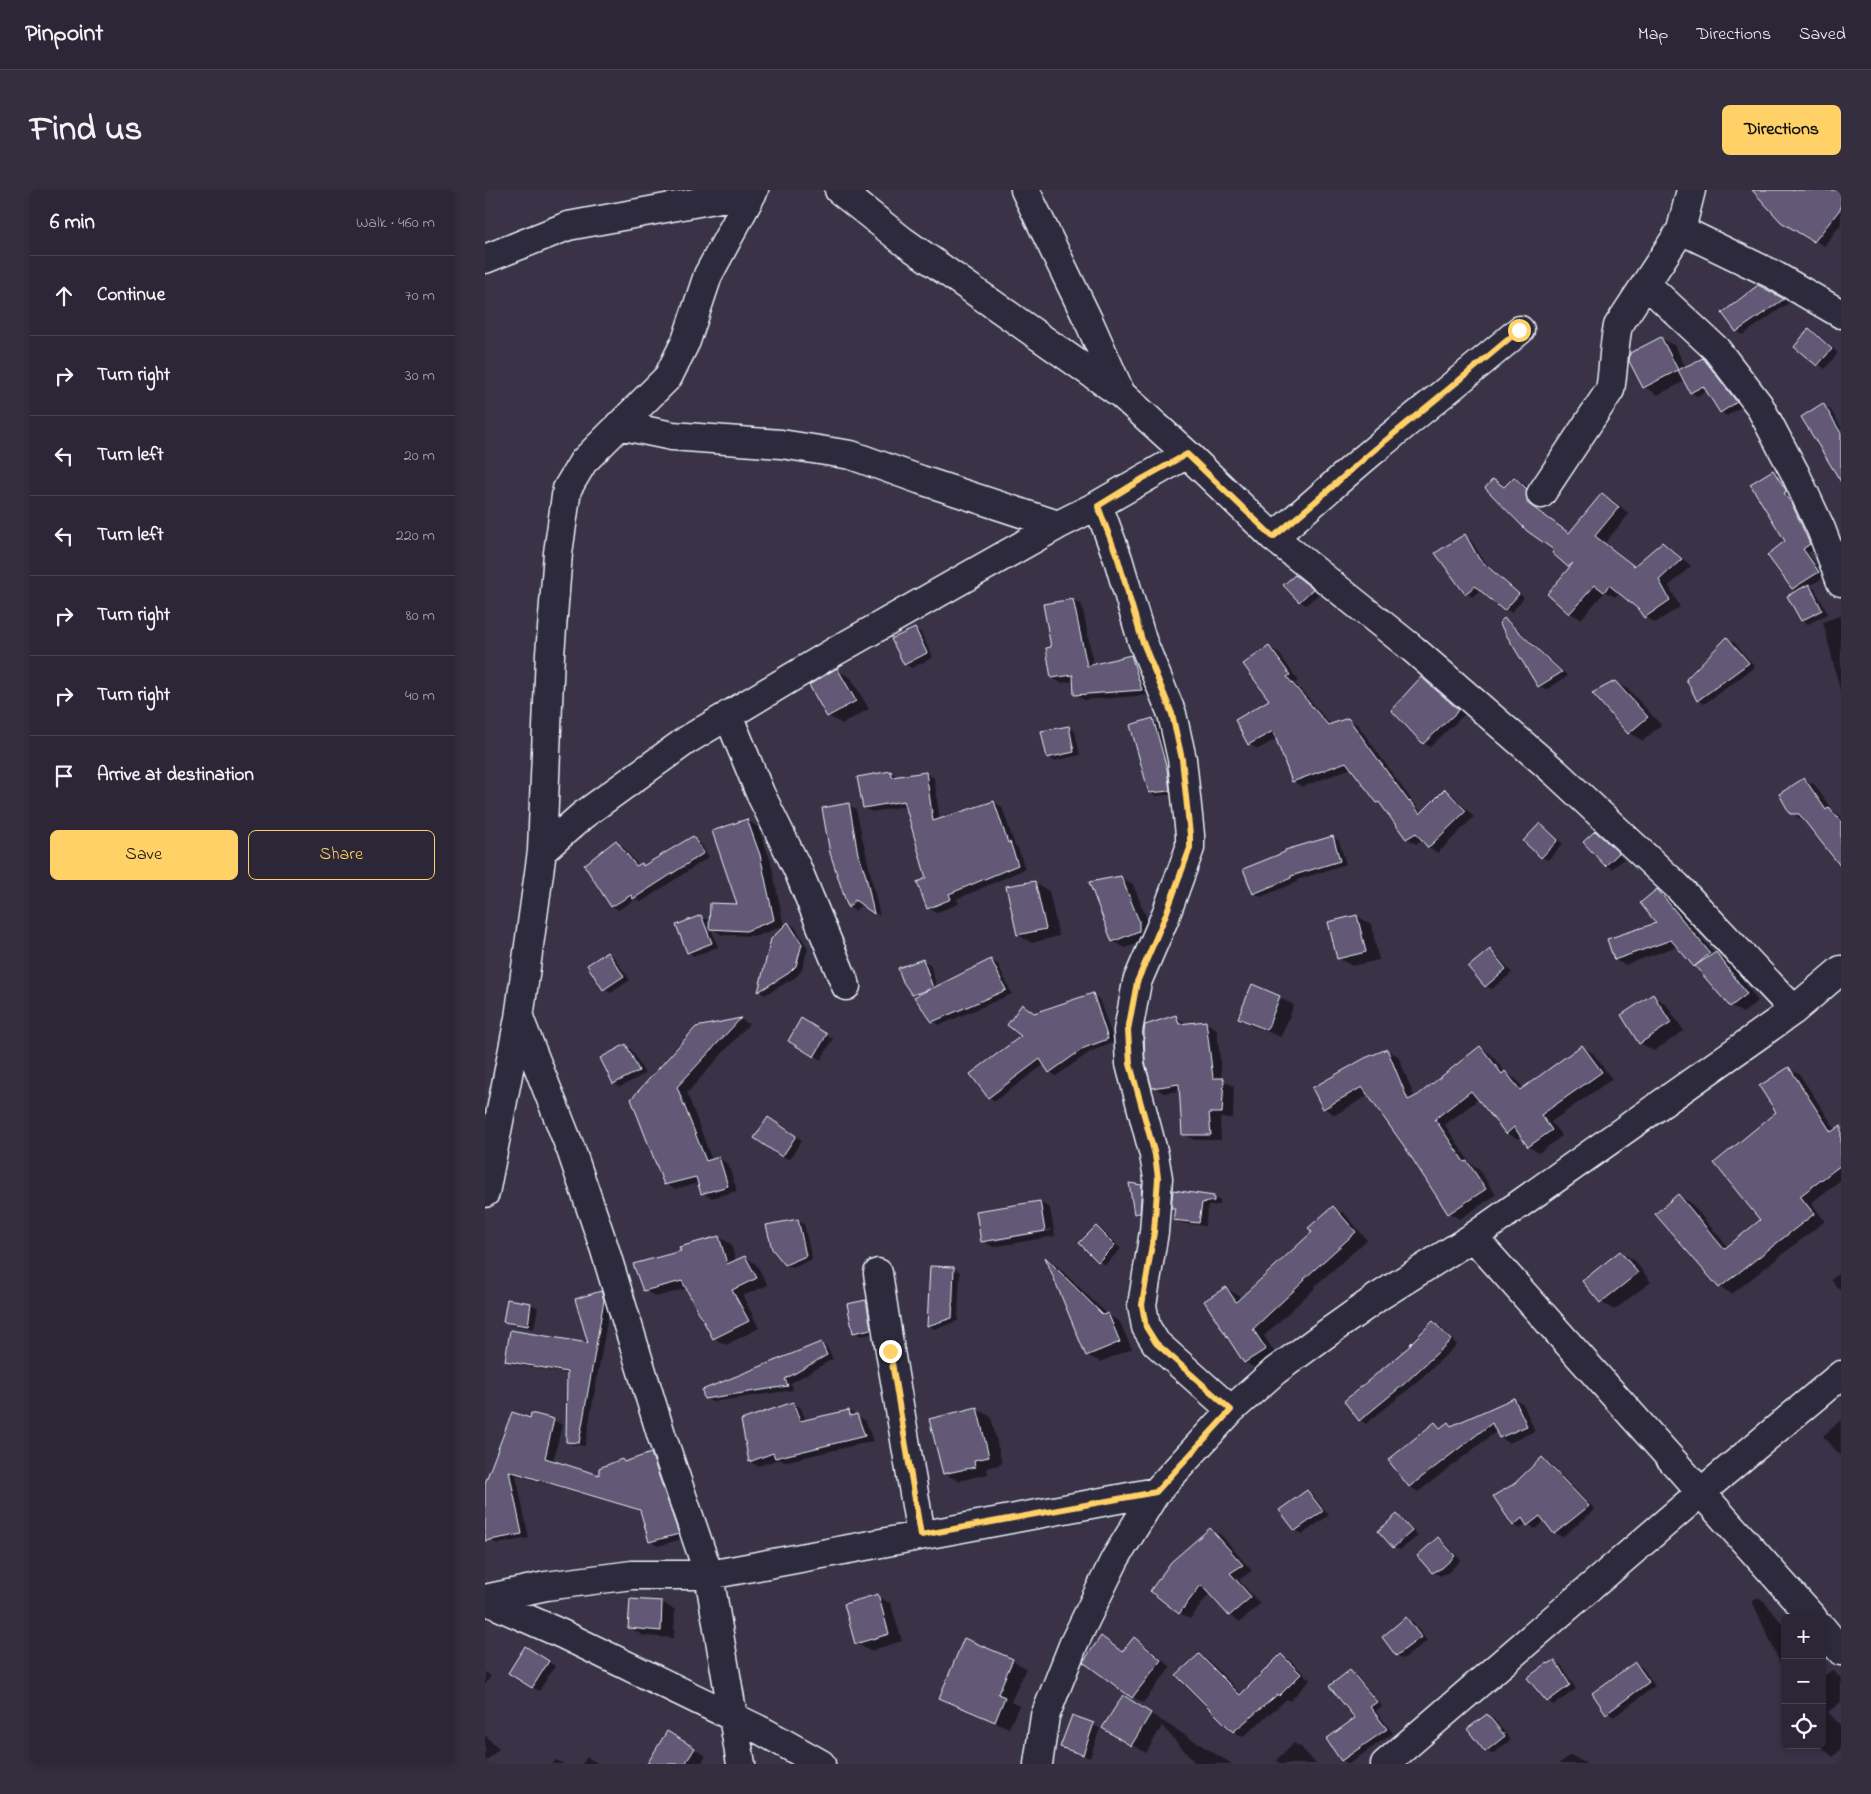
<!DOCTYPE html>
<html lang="en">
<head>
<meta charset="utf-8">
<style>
  :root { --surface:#2c2636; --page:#342e3e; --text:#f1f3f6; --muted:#a6a5ad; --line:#484351; --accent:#ffd166 }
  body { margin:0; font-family:"Indie Flower",sans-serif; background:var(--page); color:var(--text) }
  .controls { position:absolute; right:15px; bottom:15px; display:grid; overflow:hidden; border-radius:8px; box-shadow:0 2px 8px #0003 }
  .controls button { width:45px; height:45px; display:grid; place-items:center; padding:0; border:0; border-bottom:1px solid var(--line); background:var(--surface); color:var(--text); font:25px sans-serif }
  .stop { position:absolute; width:15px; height:15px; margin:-11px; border:4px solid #ffd166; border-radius:50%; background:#fff }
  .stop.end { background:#ffd166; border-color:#fff; box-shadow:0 1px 5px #0008 }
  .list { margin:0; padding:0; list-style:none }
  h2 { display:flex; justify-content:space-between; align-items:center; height:65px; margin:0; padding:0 20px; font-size:21px }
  h2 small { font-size:16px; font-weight:400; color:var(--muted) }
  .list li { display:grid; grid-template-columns:32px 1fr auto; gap:15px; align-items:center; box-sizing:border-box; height:80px; padding:0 20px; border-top:1px solid var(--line) }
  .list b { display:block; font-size:19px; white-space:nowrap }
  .list em { font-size:16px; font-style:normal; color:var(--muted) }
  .actions { display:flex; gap:10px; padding:15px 20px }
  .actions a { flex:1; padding:11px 0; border:1px solid var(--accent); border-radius:8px; text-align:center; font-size:18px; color:var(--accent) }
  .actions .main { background:var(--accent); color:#111 }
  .icon { flex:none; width:28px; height:28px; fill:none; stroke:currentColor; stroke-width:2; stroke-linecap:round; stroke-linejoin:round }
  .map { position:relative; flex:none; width:1356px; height:1574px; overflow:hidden; border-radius:8px }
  header { display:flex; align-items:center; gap:30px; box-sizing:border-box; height:70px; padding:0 25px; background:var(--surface); border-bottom:1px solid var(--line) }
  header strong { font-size:24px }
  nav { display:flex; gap:28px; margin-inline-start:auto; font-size:18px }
  .intro { display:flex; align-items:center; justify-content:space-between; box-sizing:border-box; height:120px; padding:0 30px }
  h1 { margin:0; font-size:35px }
  .button { padding:12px 22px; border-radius:8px; background:var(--accent); color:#111; font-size:18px; font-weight:700 }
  main { display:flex; gap:30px; padding:0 30px }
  aside { flex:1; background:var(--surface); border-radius:8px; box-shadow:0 2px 8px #0003 }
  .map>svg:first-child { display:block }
  .shadow { fill:#0007; fill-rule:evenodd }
  .building { fill:#645976; stroke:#e8f1f8 }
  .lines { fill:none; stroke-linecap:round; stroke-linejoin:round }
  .street-casing { stroke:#e8f1f8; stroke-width:31 }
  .street { stroke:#2f2a3d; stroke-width:28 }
  .route { stroke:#ffd166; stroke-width:6 }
</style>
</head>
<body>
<header>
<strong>Pinpoint</strong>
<nav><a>Map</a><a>Directions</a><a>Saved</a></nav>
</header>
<div class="intro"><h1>Find us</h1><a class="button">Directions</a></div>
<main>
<aside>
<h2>6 min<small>Walk · 460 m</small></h2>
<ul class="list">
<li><svg class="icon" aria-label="ahead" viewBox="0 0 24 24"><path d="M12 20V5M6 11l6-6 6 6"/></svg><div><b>Continue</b></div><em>70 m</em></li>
<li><svg class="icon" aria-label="right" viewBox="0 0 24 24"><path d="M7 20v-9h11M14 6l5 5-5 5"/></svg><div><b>Turn right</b></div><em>30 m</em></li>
<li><svg class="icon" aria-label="left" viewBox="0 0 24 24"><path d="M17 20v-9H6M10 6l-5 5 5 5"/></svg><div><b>Turn left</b></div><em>20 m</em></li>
<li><svg class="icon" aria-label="left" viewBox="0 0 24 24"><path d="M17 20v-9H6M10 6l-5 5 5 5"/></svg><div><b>Turn left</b></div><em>220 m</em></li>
<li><svg class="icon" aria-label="right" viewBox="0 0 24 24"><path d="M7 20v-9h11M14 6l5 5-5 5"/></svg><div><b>Turn right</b></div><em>80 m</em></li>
<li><svg class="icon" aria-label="right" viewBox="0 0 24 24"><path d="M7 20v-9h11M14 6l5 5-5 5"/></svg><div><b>Turn right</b></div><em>40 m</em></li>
<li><svg class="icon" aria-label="arrive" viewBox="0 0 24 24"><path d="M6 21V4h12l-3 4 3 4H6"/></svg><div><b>Arrive at destination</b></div></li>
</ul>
<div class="actions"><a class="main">Save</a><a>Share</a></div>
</aside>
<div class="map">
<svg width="1356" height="1574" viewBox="0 0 1356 1574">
  <rect width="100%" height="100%" fill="#3a3348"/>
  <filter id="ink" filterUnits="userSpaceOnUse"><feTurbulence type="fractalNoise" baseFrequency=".02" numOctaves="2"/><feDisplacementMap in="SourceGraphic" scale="10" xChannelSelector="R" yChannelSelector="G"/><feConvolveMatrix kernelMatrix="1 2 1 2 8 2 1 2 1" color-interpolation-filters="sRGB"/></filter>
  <g filter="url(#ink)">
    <path class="shadow" d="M1282,0H1356V34L1339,56L1297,31Z
      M1273,96L1304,113L1258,145L1251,141Z
      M1325,139L1331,143L1353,163L1340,179L1311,157Z
      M1176,148L1190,156L1201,178L1218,169L1224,173L1258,216L1242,226L1236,222L1222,200L1212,206L1206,202L1200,191L1173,205L1159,197Z
      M1338,215L1345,219L1356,237V290Z
      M1288,281L1295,285L1307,305L1305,307L1314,319L1331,358L1323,363L1340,386L1325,396L1330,399L1343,424L1323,434L1317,430L1313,401L1308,398L1283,365L1302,351Z
      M1030,288L1040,294L1052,306V320L1085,344L1117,304L1128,310L1144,324L1120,353L1150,377L1177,354L1188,360L1206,376L1184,396L1195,417L1170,433L1160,427L1154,418L1134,402L1130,407L1120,402L1096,429L1085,423L1064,403L1086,377L1068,363L1071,360L1008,290L1020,297Z
      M980,346L986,350L1001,374L1039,408L1026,423L996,400L987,407L981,403Z
      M810,386L834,404L821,415L815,411Z
      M588,410L597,415L609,476L646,467L655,472L666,505L599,510L590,504L589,491L576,493L567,488L568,458Z
      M1356,425V504L1338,432Z
      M1019,430L1026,433L1083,486L1061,500L1054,497L1015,433Z
      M430,439L436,443L448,467L427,478L420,474Z
      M1242,448L1249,452L1270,477L1219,514L1213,510Z
      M784,457L793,462L813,490L810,493L846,535L863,529L873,535L930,615L938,623L960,601L969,606L989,627L953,663L944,658L938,649L931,654L922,648L899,616L893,612L867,578L817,597L808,591L792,549L773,559L764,554L786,510Z
      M352,480L366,488L384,519L357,534L343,526L326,496Z
      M937,488L980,524L945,557L939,553Z
      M1130,492L1144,500L1176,535L1158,551L1144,543L1109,503Z
      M668,530L674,534L689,584L691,604L672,606L665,603Z
      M584,537L590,541L595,565L569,571L563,567Z
      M406,583L414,587L441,583L449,588L455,630L509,612L517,617L530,656L533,658L540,679L472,709L474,714L452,722L443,718L442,689L421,616L387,622L379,618Z
      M1319,589L1330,595L1346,619L1356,626V675L1320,630H1317L1306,623Z
      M364,615L371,619L395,726L377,714L370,721L364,717L346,663Z
      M262,630L273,637L286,672L299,736L272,746L237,745L226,738L233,757L209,766L203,762L216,727L223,730L226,738L254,715Z
      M1055,635L1062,639L1078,654L1063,670L1056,667Z
      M1110,642L1117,646L1140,668L1127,679L1121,675Z
      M208,647L214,651L224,667L156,712L151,709L133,720L127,716L131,652L138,656L154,676L157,674L160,676Z
      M848,647L854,651L861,674L812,690V692L776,707L769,703Z
      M636,687L648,694L666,739V748L640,758L628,751Z
      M550,693L564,701L574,746L547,753L533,745Z
      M1172,700L1182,706L1230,764L1243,770L1273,811L1258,823L1246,816L1193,756L1140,775L1130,770L1174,733Z
      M872,726L886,734L894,770L867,776L853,768Z
      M304,733L310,737L323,758L317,780L311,787L280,805L274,801Z
      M1005,761L1011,764L1027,783L1007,799L1001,796Z
      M122,763L129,767L145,790L126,803L119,799Z
      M438,771L445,774L452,797L506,771L513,774L527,804L455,835L448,831L432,806L428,804Z
      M768,795L809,815L796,847L768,836L754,828Z
      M608,805L614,809L629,852L605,862L571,886L565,882L560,874L510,911L504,907L550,824Z
      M1168,806L1181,814L1199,841L1169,861L1155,853Z
      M691,827L702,834L721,833L732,839L737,890L749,896L748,928H735L736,950H709L698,944L696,901L679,903L668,897Z
      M255,829L264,834L202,903L227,970L234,968L243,974L252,1001L227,1008L217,1003L214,993L190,999L180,994L148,909L212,838Z
      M316,830L348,849L336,870L304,850Z
      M140,856L147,860L160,884L135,897L129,893Z
      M996,857L1006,864L1021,884L1031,889L1039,899L1097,857L1108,863L1127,889L1066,932L1077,946L1054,963L1044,957L1036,946L1033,949L1022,943L994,909L960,935L986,974L993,978L1011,1005L975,1029L964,1023L920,955L884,905L850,925L839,918L828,899L902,860L913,866L930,908Z
      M1304,878L1315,885L1351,940L1356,943V990L1326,1013L1340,1031L1247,1104L1235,1097L1172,1024L1193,1006L1205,1012L1243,1057L1276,1030L1293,922Z
      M290,932L317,950L304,970L297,966Z
      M656,996L663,1000L657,1027L650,1023Z
      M728,1007L735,1011V1015L723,1016L720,1036L696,1033L690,1029L691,1019L688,1017Z
      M555,1012L565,1018L570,1046L508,1057L498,1051ZM566,1039V1041L505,1052V1049Z
      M848,1017L860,1024L882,1050L830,1096L831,1097L779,1146L792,1166L772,1179L759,1172L741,1098L753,1105L756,1109L829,1042Z
      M313,1030L319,1034L327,1069L308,1078L301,1075Z
      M611,1037L618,1041L636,1059L620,1075L614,1071Z
      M234,1047L246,1054L251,1072L260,1067L271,1074L283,1095L258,1106L274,1138L241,1155L229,1148L203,1098L171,1107L159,1100L197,1061Z
      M1135,1062L1149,1070L1166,1092L1129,1120L1116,1112Z
      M562,1070L572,1076L622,1124L635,1132L647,1159L615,1172L602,1165Z
      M447,1077L468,1078L475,1082L473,1131L450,1139L444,1136Z
      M1356,1081V1102L1346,1090Z
      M116,1103L123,1107L125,1115L100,1256L88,1255L82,1251L83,1184L28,1174L21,1170L105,1154Z
      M23,1110L46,1114L53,1118L49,1139L26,1135L19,1131Z
      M381,1112L388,1115L392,1143L376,1146L369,1142Z
      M949,1133L955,1136L972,1155L925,1198L881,1234L875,1230L928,1156Z
      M336,1153L342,1157L348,1169L306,1193L308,1200L227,1212L220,1208Z
      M1029,1209L1038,1214L1050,1241L1024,1253L1015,1247L1012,1241L933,1302L924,1296L950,1234L958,1238L963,1234L968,1237Z
      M308,1213L316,1218L321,1231L364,1221L381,1231L388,1251L299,1272L294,1269L273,1276L265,1272Z
      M492,1219L506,1227L517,1274L502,1278L503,1284L473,1291L459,1283Z
      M47,1225L69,1230L77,1235L68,1272L115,1287L137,1270L141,1273L166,1264L174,1269L201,1348L173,1356L165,1351L157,1321L31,1285L44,1348L13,1354L5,1350L0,1324V1296L46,1230Z
      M1356,1230V1266L1338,1246Z
      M1057,1269L1064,1272L1110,1320L1077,1347L1070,1343L1060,1331L1050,1339L1042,1333L1035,1339L1029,1335L1030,1295Z
      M822,1301L828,1305L844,1325L818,1344L811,1341L796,1320Z
      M913,1326L919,1330L933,1346L915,1360L908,1357Z
      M725,1339L736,1345L767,1381L754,1390L775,1414L755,1432L745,1426L725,1403L705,1429L695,1423Z
      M953,1348L959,1352L976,1370L964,1382L955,1386L948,1382Z
      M393,1406L406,1414L417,1451L385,1461L371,1453Z
      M1273,1407L1279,1411L1300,1437V1484L1267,1411Z
      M177,1412L190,1420L189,1448L159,1446L145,1438Z
      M921,1429L928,1432L942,1451L918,1469L912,1465Z
      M617,1448L638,1462L649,1449L660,1455L686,1477L658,1513L648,1507Z
      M41,1458L70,1476L54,1501L25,1483Z
      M714,1465L724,1471L757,1505L797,1466L806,1471L825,1490L805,1511L802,1509L758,1547L748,1541Z
      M527,1470L541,1478L526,1512L534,1516L524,1538L470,1515L456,1507Z
      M1070,1471L1076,1475L1091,1499L1069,1515L1063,1511Z
      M1150,1473L1157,1477L1170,1496L1129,1527L1122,1523Z
      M1347,1480L1356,1488V1512L1343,1522L1356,1536V1559L1348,1567L1334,1555H1337V1485L1339,1486Z
      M865,1481L871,1485L897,1516L891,1521L908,1543L864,1574L857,1570L842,1549L872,1528Z
      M0,1482L6,1486L0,1495Z
      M652,1515L679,1532L747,1574H711L677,1536L661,1563L619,1538Z
      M1003,1525L1009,1529L1026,1550L1007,1564L1001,1561Z
      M587,1527L615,1538L605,1568L577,1556Z
      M182,1543L221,1566L216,1574H163Z
      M0,1545L14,1559L0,1572Z
      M809,1553L816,1557L831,1574H795L791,1570Z
      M1086,1565L1100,1573L1101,1574H1073Z
      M102,1567L109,1571L113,1574H97Z
      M71,1570L78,1573V1574H67Z"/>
    <path class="building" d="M1267,0H1356V18L1329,52L1296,32Z
      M1273,95L1299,109L1251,142L1237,123Z
      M1324,138L1347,159L1332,176L1309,157Z
      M1176,147L1193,180L1158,198L1144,171L1145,163Z
      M1218,168L1252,212L1235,223L1218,196L1205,203L1193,180Z
      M1338,213L1356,243V292L1316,227Z
      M1288,280L1301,300V302L1299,303L1307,314L1325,354L1318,359L1334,382L1307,399L1282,365L1300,351L1265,294Z
      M1029,287L1042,299V313L1084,343L1117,303L1134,317L1110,346L1149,376L1177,352L1197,369L1174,390L1185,410L1159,428L1153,419L1124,395L1119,402L1110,395L1084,424L1062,404L1088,373L1083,377L1067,363L1069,360L1042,341L1000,298L1008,289L1019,297Z
      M980,344L994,369L1034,404L1019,421L990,396L980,404L950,363Z
      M810,385L828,399L814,412L798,395Z
      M1324,394L1337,420L1316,431L1302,406Z
      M588,409L602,476L646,465L657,500L589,505L588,485L566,488L561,458L566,457L558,414Z
      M1019,428L1077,482L1053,497L1014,433Z
      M430,438L442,463L419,475L406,449Z
      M1242,447L1264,473L1212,511L1201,489Z
      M784,456L805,485L802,487L843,535L863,528L924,612L925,611L935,624L960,599L981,621L943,658L931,643L921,649L894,612L892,613L861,572L807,592L788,541L763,555L750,530L784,510L758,474Z
      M352,478L371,511L342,527L324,495Z
      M936,487L974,520L938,554L906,520Z
      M1130,491L1163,527L1143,544L1107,503Z
      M668,528L682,579L685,601L664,603L645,535Z
      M584,536L589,562L562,568L556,541Z
      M406,581L407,587L441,582L448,631L509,611L523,653L525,652L533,675L464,704L466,709L442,719L432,692L441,688L419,611L378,618L372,587Z
      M1319,588L1341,620L1344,617L1356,632V677L1314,624H1305L1294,604Z
      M364,613L373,664L381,686L389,724L370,710L363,718L345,663L337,618Z
      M262,629L275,665L289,730L261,741L224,739L225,713L252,714L227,641Z
      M1055,633L1073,650L1056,668L1038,651Z
      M1110,641L1134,663L1120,676L1098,652Z
      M208,646L219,663L148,709L146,705L126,717L99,675L131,650L151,676L157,673L158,676Z
      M848,646L855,671L806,686V688L768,704L758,679L800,662V660Z
      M636,686L654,731V741L627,752L604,692Z
      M550,691L561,739L532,745L521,696Z
      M1172,699L1225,763L1209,777L1186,750L1129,770L1122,749L1171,733L1155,713Z
      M216,725L227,753L202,763L191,735Z
      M872,725L881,762L852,769L843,732Z
      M303,732L317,754L311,776L304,783L273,802L286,749Z
      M1005,759L1021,779L1000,797L983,777Z
      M122,762L139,786L118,800L102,775Z
      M1231,762L1262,804L1245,817L1210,776Z
      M438,769L448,798L506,769L521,800L447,832L429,807L445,799L427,805L418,792L413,778Z
      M767,794L795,806L782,840L753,828Z
      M608,803L623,849L599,858L564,883L555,869L503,908L485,884L536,846L522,835L537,814L549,823Z
      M1168,804L1186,833L1154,854L1136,825Z
      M691,825L694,834L721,831L728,888H739L737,923H724L726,945H697L694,894L667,898L660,872L659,842L660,835Z
      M256,828L192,897L221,971L234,967L243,996L216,1004L211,987L179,995L146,909L211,837Z
      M316,828L342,844L329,867L303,851Z
      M141,854L154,881L128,894L115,868Z
      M1097,855L1117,882L1056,925L1067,940L1043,957L1029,937L1021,944L986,901L950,929L979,972L982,971L1001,999L963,1024L919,956L877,897L838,919L827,898L880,868L902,859L923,910L933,905L995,856L1017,884L1020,881L1035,900Z
      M1304,877L1346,942L1356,935V975L1315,1006L1329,1024L1234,1098L1170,1024L1193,1004L1239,1059L1275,1030L1229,973L1291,922L1274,896Z
      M283,927L311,946L297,967L269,948Z
      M644,993L657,995L655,1023L649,1024Z
      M688,1000L729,1006V1011L717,1013L714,1033L688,1030L690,1018H686Z
      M555,1011L560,1041L496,1052L491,1021Z
      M848,1016L871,1042L819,1089L820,1090L768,1139L781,1159L759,1173L719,1111L741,1097L751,1112L827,1042L823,1038Z
      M313,1029L321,1066L300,1075L287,1059L281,1035Z
      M611,1036L630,1055L613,1072L594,1053Z
      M234,1046L242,1074L260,1066L272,1088L247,1100L264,1131L228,1149L197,1091L158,1101L148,1074L196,1061L194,1057Z
      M1135,1061L1153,1083L1115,1113L1097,1091Z
      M560,1067L618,1125L623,1123L635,1152L601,1166Z
      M445,1076L469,1077L467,1128L442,1136Z
      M116,1101L119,1110L94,1253L81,1252L82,1182L20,1171L25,1140L103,1153L90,1109Z
      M22,1109L46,1113L43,1136L18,1132Z
      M381,1110L386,1139L368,1143L362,1114Z
      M948,1131L966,1150L918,1195L874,1231L859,1211L926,1155L925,1154Z
      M336,1152L342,1165L300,1189L303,1196L219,1209L217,1200Z
      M1029,1208L1042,1236L1014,1248L1007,1233L924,1297L903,1270L950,1232L955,1238L963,1232L966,1236Z
      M308,1212L315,1231L364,1220L365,1226L372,1224L380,1246L290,1268L288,1263L264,1272L256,1230Z
      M492,1217L504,1267L489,1270L490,1277L458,1284L444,1229Z
      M27,1222L45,1228L46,1223L69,1229L60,1268L114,1285V1278L137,1269L139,1272L166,1263L194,1344L164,1352L155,1320L24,1281L37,1344L0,1351V1293Z
      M1057,1267L1104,1316L1069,1344L1055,1326L1042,1336L1037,1328L1028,1336L1008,1306L1029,1294Z
      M822,1300L838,1321L810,1341L794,1320Z
      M912,1324L927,1341L908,1358L893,1341Z
      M725,1338L758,1375L745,1383L766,1407L744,1426L716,1395L694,1424L665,1401L686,1372Z
      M953,1347L970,1366L957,1378L947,1383L932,1366Z
      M393,1404L404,1444L370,1454L359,1414Z
      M145,1409L177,1411L176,1441L143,1438Z
      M921,1427L936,1447L911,1466L897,1447Z
      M616,1446L637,1462L649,1447L676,1470L647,1508L598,1472Z
      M479,1448L528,1469L513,1504L520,1507L510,1532L454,1508Z
      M40,1456L64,1471L47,1498L23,1483Z
      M714,1464L755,1505L796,1464L816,1484L794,1506L793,1504L748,1542L691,1485Z
      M1070,1470L1085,1495L1062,1512L1042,1488L1062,1473L1063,1474Z
      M1150,1472L1164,1492L1121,1524L1107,1503Z
      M865,1480L892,1512L885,1517L902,1539L856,1571L841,1549L870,1528L844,1496Z
      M638,1505L666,1523L646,1556L617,1538Z
      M1002,1524L1020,1546L1000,1562L982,1539Z
      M587,1525L609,1533L598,1565L575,1557Z
      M182,1541L210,1558L200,1574H162Z"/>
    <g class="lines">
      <defs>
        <path id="street" d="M354,0L418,51L636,204L702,264L788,347L928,459L1071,583L1192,696L1309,820
          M540,0L605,134L636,204
          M1196,40L1289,85L1356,124
          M0,69L83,36L268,2
          M1161,94L1231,159L1274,215L1310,283L1336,339L1356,392
          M134,235L187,246L296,254L366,265L436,290L573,335
          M1056,304L1125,200C1129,179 1128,157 1133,136L1196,40L1206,0
          M613,315L633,369L657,450L687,524L697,569L705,645V658L680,727L652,792L643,841L645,874L669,965L673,988L669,1042L657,1115L661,1137L671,1153L746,1220
          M788,347C822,320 854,289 888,261C937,220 987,181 1035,140
          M243,525L275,603L312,678L361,796
          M57,661L98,625L202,550L349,462L573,335L613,315L702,264
          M34,828L86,960L119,1057L176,1244L224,1385L256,1574
          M0,1003L34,828L57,661L65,464L73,363L82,299L98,272L183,187L201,151L223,85L269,0
          M988,1047L1328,1428
          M393,1083L405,1161L436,1345
          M0,1409L61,1396L147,1385H224L671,1302
          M0,1410L77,1444L279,1542L336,1574
          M1337,1438L1356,1461
          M553,1574L560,1526L589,1453L630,1369L671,1302L746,1220L790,1181L838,1146L893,1107L988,1047L1309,820L1356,780
          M900,1574L1215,1303L1356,1185"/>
      </defs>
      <use href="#street" class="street-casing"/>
      <use href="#street" class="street"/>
    </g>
  </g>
  <g class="lines" filter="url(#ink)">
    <path class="route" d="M405,1161L436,1345L671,1302L746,1220L671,1153L661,1137L657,1115L669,1042L673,988L670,965L645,874L643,840L652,792L680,727L705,658V645L697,569L687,524L657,450L633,369L613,316L657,289L702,264L788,347C822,320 854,290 888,261C937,220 987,181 1034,140"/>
  </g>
</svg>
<div class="controls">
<button>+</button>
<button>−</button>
<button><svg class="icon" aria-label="locate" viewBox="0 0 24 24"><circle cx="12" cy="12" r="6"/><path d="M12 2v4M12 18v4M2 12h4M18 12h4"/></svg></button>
</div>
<div class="stop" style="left:1034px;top:140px"></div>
<div class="stop end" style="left:405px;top:1161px"></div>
</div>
</main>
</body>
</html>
